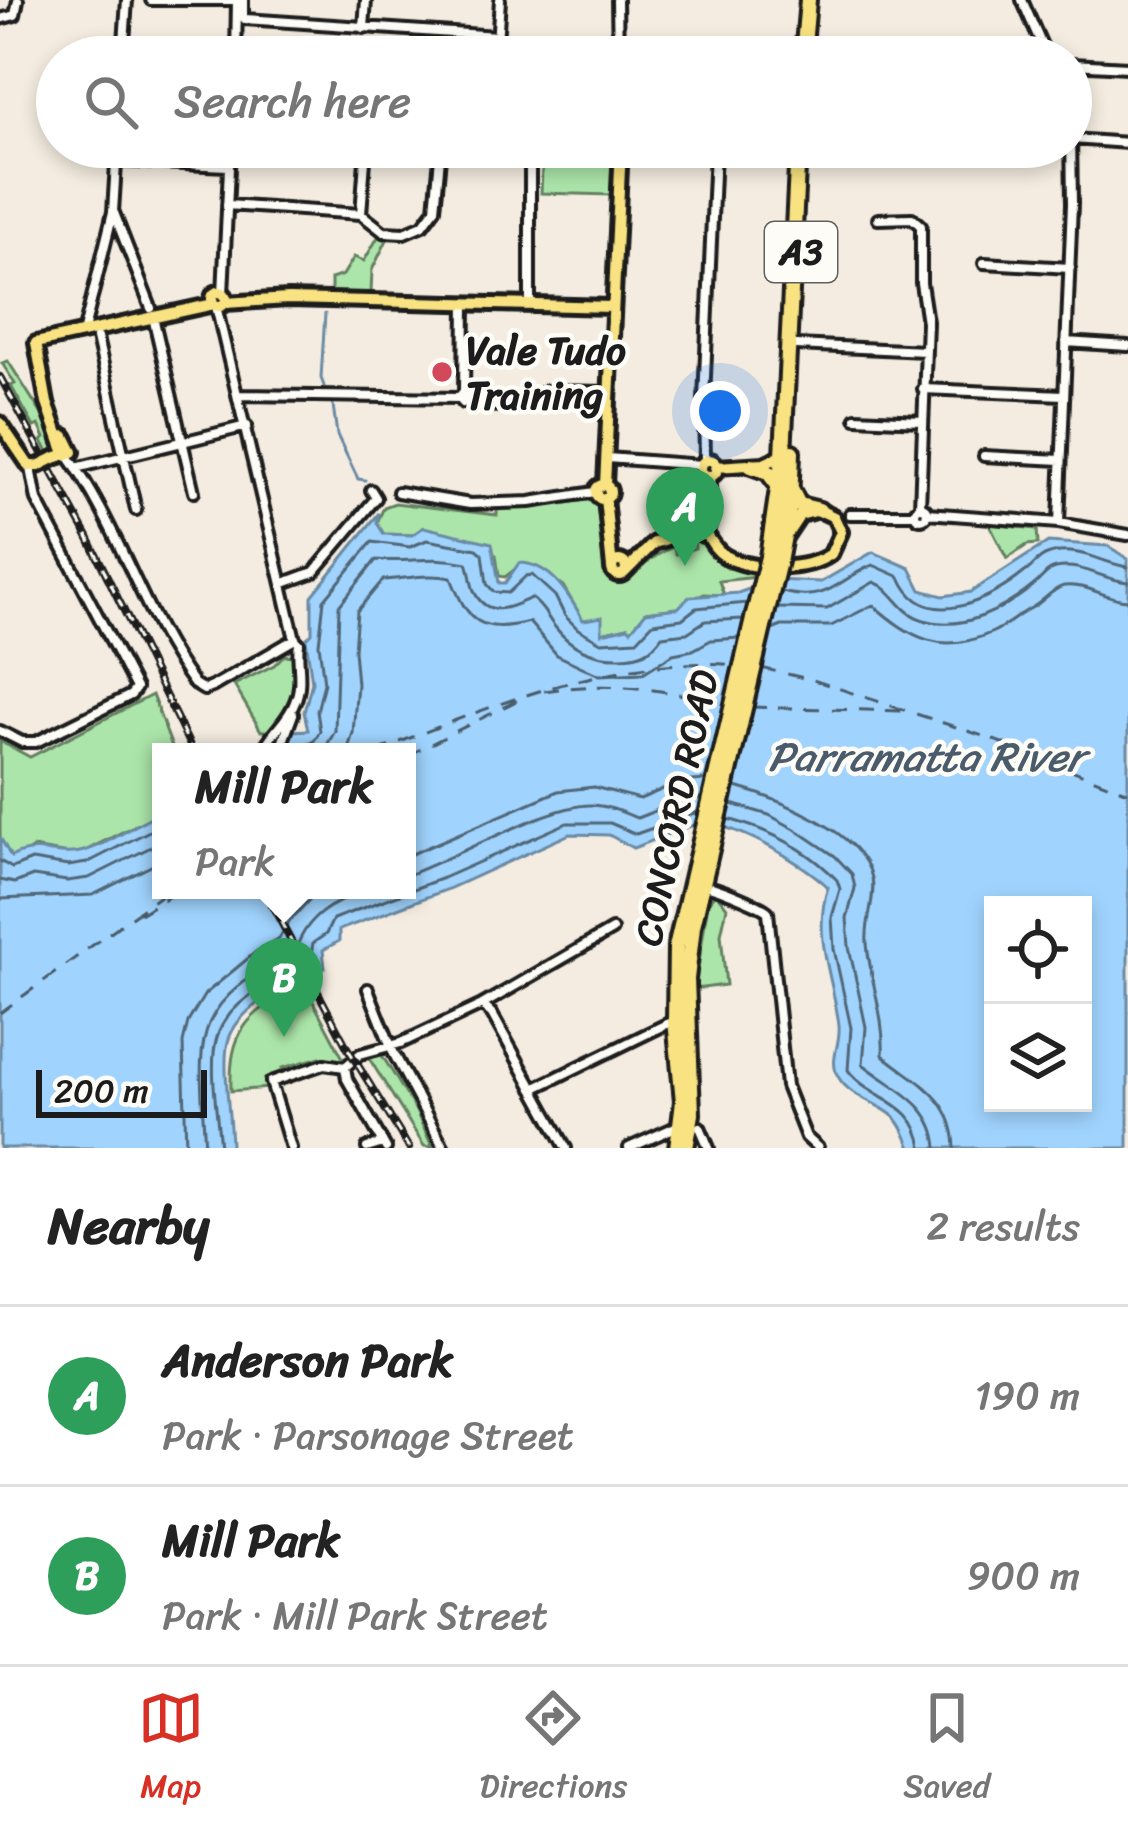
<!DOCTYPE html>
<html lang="en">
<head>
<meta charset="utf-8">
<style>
  :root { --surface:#fff; --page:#f6f6f6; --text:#222; --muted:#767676; --line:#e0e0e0; --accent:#d93025 }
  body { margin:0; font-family:Sriracha,sans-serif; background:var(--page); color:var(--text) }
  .controls { position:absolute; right:36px; bottom:36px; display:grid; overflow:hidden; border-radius:0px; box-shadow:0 6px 18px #0003 }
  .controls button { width:108px; height:108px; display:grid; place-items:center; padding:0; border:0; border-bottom:3px solid var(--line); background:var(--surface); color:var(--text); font:60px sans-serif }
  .scale { position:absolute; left:36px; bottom:30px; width:171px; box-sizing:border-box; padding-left:12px; border:6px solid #1c1c1c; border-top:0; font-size:33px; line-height:42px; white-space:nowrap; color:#1c1c1c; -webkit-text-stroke:9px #fdfcf7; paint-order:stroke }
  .you { position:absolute; left:720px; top:411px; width:42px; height:42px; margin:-30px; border:9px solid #fff; border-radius:50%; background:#1a73e8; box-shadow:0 0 0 18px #1a73e833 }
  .badge { display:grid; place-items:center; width:78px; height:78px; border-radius:50%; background:var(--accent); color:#fff; font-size:39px; font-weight:700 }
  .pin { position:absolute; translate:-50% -99px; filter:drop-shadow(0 3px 6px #0008) }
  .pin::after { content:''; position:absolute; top:63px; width:42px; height:36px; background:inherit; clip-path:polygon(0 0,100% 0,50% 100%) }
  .popup { position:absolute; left:152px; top:743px; width:264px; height:156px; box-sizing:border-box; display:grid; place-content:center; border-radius:0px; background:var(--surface); filter:drop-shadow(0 3px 9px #0005); font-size:39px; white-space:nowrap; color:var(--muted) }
  .popup b { font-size:45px; color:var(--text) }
  .popup::after { content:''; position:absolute; left:50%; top:100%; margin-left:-24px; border:24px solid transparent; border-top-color:var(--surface) }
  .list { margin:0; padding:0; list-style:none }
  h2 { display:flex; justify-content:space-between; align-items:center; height:156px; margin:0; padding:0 48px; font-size:51px }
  h2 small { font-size:39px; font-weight:400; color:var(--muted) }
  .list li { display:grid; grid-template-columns:78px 1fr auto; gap:36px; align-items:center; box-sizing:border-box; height:180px; padding:0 48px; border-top:3px solid var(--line) }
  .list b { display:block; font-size:45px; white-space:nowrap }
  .list p { margin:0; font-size:39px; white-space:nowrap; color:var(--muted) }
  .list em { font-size:39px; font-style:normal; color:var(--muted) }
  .icon { flex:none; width:66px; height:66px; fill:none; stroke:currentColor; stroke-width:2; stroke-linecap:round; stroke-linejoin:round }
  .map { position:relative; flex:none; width:1128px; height:1148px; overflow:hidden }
  .search { position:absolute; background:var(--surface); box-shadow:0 6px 18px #0003; left:36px; right:36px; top:36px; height:132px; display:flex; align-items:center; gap:30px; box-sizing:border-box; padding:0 42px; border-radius:66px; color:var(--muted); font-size:45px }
  .sheet { height:516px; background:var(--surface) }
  nav { display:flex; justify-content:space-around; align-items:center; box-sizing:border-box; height:168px; border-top:3px solid var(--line); background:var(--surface); font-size:33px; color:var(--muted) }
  nav a { display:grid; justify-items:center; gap:6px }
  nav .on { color:var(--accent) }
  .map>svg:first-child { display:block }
  .green { fill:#ace5a9; stroke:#648062; stroke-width:3 }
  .water { fill:#a0d4fe; stroke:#6b8aa4; stroke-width:3; fill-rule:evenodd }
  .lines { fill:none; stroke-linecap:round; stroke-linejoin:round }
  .shore { stroke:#516676; stroke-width:3 }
  .stream { stroke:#6b8aa4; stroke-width:3 }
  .ferry { stroke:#4a5c6b; stroke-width:3; stroke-dasharray:15 12; stroke-linecap:butt }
  .minor-casing { stroke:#1c1c1c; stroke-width:16 }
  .major-casing { stroke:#1c1c1c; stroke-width:20 }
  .highway-casing { stroke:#1c1c1c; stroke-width:22 }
  .minor { stroke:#fdfcf7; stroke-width:8 }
  .major { stroke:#f8e281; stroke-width:10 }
  .highway { stroke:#f8e281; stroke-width:14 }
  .rail-casing { stroke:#1c1c1c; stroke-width:8 }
  .rail { stroke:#fdfcf7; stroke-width:3; stroke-dasharray:9; stroke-linecap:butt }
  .major-bridge-casing { stroke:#1c1c1c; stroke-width:20; stroke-linecap:butt }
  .highway-bridge-casing { stroke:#1c1c1c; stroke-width:22; stroke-linecap:butt }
  .major-bridge { stroke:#f8e281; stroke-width:10 }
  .highway-bridge { stroke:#f8e281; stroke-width:14 }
  .poi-dot { fill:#d1495b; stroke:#fdfcf7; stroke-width:4.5 }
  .labels { text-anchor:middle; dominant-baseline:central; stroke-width:9; stroke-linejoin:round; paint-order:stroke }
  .shield { fill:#fdfcf7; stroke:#605f5e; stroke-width:3 }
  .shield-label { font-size:36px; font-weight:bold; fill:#1c1c1c }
  .poi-label { font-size:39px; font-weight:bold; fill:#1c1c1c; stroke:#fdfcf7; text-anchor:start }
  .street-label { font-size:39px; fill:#1c1c1c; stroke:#fdfcf7 }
  .water-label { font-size:42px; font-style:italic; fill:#4a5c6b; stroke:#fdfcf7 }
</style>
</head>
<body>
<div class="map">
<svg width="1128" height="1148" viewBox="0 0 1128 1148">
  <rect width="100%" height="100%" fill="#f4ece0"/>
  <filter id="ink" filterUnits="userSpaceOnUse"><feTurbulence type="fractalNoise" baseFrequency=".00833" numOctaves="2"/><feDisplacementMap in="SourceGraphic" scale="24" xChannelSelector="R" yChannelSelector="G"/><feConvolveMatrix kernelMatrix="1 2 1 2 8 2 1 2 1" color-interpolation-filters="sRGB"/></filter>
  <g filter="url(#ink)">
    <path class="green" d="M543,147H613L611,195L541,193Z
      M378,237L387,240L372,270L371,293H331V279L343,275L354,257L364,261Z
      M8,361L41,413L62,463L56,467L42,441L45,438L39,425L34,427L11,386L15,384L2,363Z
      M596,499L607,572L622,582C641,570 652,555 673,547L676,554L695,548L694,540L704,539L727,568L759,571L757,577L719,581L724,595L704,594L678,608L646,612L636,628L630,630L628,627L601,633L583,620L563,586L548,576L518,567L505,577L499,576L496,555L412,535L383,534L377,523L384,507L395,503L497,515V510Z
      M989,524L1037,529L1038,544L1027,545L1007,559Z
      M292,655C300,687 287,706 270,731H261L234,685L274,665L283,656Z
      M152,695L174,752H161V812L83,852L69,854L33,848L0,869V741L30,757Z
      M716,893L727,907L721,934L726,985L695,989L708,902Z
      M308,978L316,992L310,996L344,1060L323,1062L320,1057L282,1068L283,1073L270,1078L268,1088L231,1091C229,1021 253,1014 308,978Z
      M380,1052L415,1109L433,1148L424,1146L367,1055Z"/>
    <path class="water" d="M379,513L377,523L384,534L412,535L424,527L492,543L499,583H505L519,563C551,563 569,595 583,620L602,617V633L628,627L631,630L646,612L678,608L689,597L738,593L774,580L821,582L873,552L910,568L921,590L943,596L971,592L1048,542L1108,546L1128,559V1148H911C907,1138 902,1123 893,1116C877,1102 850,1097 839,1078C828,1061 841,1045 839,1025C833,976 812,936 828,887C805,864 728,817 695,825C674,830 654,841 633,848L609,835L570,834L448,889L339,930V941L323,950L325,968C293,982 238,1004 228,1042C222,1064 231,1122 231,1148H0V837L11,857C36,842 58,859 84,851C111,843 135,824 161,812V890H407V752H286L292,731L308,730L304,712L312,682L306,639L312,633V596ZM993,905H1083V1103H993Z"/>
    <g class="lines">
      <path class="shore" d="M782,592C829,604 836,580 873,565L900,577C924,634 991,600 1025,572C1033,567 1038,558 1047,555C1075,544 1104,564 1128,567
        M778,608L827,609L874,582C895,590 899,613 924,620C963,632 1005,609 1034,585C1042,579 1046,570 1056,568C1083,563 1103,580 1128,582
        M772,630L782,626H831L873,605C911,638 941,656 993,632C1008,625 1019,614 1033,607C1044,601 1053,588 1064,586C1088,583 1105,599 1128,600
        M299,752L301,745L314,741L320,731L317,711L324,683L319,644L324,600L372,542L410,547L427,540L477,549L483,554L487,584L494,592L508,593L526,576L532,575L555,596L565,616L578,629L601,642L637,640L653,623L682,619L696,608L747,603
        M323,752L335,731L339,606L376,560C409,563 435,555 467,563C471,572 470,583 475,593C489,620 513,606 531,598C544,607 546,616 555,627C572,649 596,658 622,657C641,656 651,652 662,636L687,633L705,621L743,619
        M347,752L353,733L357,684L354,650L357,611L383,580C406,579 429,573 451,578C468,622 480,634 529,622L557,655L599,675L643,673L673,654L693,650L711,640L739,638
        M736,787C776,798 862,831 872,878C876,898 865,921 867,943C870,982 885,1015 883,1055C916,1083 953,1095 955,1148
        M732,804L769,815L795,829L835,856L852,874L855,888L847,918L849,947L866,1027L863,1064C893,1089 934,1102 937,1148
        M728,819C769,830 808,849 837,880L840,889L832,917L834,949L851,1028L848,1070C871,1101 916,1099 922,1148
        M407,856L558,791L594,787L640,799L679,782L705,780
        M0,861L12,868L32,860L68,866L87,863L161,825
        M407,875C452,859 552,803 592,805C609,806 622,812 637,818L683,800L701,798
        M0,880L15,883L33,876L67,881L89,878L161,842
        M0,899L93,895L161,861
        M186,1148L183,1043L188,1022L205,994L257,951L279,939L288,923L318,890
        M205,1148C199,1039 186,1006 295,952C306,915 334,902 367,890
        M220,1148C218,1119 209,1068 216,1041C225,1001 277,978 310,961L313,943L326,934L333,919L443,878L567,823H610L636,834L698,812"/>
      <path class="stream" d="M324,386L321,378L325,314
        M333,405L337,435L358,479L365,480"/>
      <path class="ferry" d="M761,668L813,680L989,738L1128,792
        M544,691C620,680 657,690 730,704
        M751,707L903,711
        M375,752C491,706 611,654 739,665
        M407,756L518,700
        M140,914L179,890
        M0,1013L168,890"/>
      <defs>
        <path id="minor" d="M151,0H237
          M617,0L618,57
          M1022,0L1047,57
          M243,17V0
          M0,19L15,15L18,0
          M245,19L497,36
          M364,28L366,0
          M812,48L945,57
          M618,55L657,57
          M123,57L127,0
          M236,57L237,1
          M496,57L500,0
          M1071,64L1128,67
          M1072,139L1128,143
          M116,161L228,166
          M227,205L361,214L384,232L404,233L423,225L435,209L441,147
          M114,213L151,308
          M361,214L366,147
          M878,219L912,218L921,226V283L927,322L920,507
          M984,263L1070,268
          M223,294L230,147
          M530,304V147
          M216,306L295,639
          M154,321L194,492
          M84,330L113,212L117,147
          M97,338L136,510
          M1066,342L1128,346
          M796,345L925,351
          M923,389L1064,395
          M464,392L469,399L463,403L459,398L464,392L465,303
          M240,395L459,398
          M468,401L483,406L518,405L546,391L608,392
          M856,418L922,421
          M68,456C119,526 142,614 194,684L204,690L212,687L295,639
          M984,456L1061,460
          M607,458L702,465
          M705,461L704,399L715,151
          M76,468L247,426
          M398,492L470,504L530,502L595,492
          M915 513a6 6 0 1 1 12 0a6 6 0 1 1-12 0Z
          M927,513L1059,523L1128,535
          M850,514H915
          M1059,523L1072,204L1071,133
          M284,583L314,572L376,498L371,490
          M0,731L22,742H36L131,695L136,688L37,500L31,468
          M262,752C269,734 288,722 295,702C304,682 296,660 299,643L295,639
          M279,752L293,714
          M712,887C722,890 763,906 768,912L786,1086L806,1137L818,1148
          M368,989L394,1054L444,1148
          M482,1005L492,1014L566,1148
          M345,1067L360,1054L401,1043L482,1005L612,930
          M345,1067L347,1079L386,1148
          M533,1089L677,1019
          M700,1127L709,1148
          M291,1148L271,1082L324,1064L345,1067
          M367,1148L383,1143
          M629,1148L680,1125"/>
        <path id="major" d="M676,147L797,158
          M212 299a7 7 0 1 1 14 0a7 7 0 1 1-14 0Z
          M225,303L288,299L612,307
          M0,423L29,466H38
          M63,448L47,403L36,343L214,304
          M54,458L73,452L65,436
          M701 468a8 8 0 1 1 16 0a8 8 0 1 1-16 0Z
          M716,467L764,464L783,455
          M596 492a7 7 0 1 1 14 0a7 7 0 1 1-14 0Z
          M605,485L621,147
          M605,498L612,568
          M704,521L710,476
          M706,533C711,541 716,551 725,556C751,571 806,572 831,554L841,532L834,517L819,510L800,515L786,536
          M612 568a7 7 0 1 1 14 0a7 7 0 1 1-14 0Z
          M624,573L654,543L686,533L700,520L708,525L703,535L694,529"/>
        <path id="highway" d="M803,57L808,0
          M751,466L768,472L780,488
          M792,491L799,505L819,510
          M768,557L783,455L798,147
          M780,557L790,504L792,452
          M677,1148L683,1101L675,1020L676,947L753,619
          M686,1148L692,1114L687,979L693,926L764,623"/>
      </defs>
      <use href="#minor" class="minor-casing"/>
      <use href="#major" class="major-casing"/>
      <use href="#highway" class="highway-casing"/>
      <use href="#minor" class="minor"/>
      <use href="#major" class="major"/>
      <use href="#highway" class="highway"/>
      <defs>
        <path id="rail" d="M0,377L88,537L193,752
          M264,890L348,1049L409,1148"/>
      </defs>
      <use href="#rail" class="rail-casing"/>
      <use href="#rail" class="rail"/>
      <defs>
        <path id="major-bridge" d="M38,466L54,458"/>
        <path id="highway-bridge" d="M753,619L768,557
          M764,623L780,557"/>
      </defs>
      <use href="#major-bridge" class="major-bridge-casing"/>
      <use href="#highway-bridge" class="highway-bridge-casing"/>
      <use href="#major-bridge" class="major-bridge"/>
      <use href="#highway-bridge" class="highway-bridge"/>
    </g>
  </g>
  <circle class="poi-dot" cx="442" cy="372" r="12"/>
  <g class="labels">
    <rect class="shield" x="765" y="222" width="72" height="60" rx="9"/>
    <g class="shield-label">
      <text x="801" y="252">A3</text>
    </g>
    <g class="poi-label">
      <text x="466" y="350">Vale Tudo<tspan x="466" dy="45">Training</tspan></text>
    </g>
    <g class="street-label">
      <text transform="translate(676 808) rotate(-78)">CONCORD ROAD</text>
    </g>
    <g class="water-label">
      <text x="926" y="757">Parramatta River</text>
    </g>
  </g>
</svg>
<div class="controls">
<button><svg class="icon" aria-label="locate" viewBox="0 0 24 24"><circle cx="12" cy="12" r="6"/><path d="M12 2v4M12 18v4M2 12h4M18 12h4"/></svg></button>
<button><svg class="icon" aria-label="layers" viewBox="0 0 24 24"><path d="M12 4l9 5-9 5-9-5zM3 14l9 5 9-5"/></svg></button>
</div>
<div class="scale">200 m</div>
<div class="you"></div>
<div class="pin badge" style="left:685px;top:566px;background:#2e9e5b">A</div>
<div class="pin badge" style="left:284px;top:1037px;background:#2e9e5b">B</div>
<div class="popup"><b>Mill Park</b>Park</div>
<div class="search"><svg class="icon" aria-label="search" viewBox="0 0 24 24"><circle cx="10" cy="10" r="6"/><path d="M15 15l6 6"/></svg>Search here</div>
</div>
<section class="sheet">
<h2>Nearby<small>2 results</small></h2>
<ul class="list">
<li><span class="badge" style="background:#2e9e5b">A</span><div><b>Anderson Park</b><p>Park · Parsonage Street</p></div><em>190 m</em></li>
<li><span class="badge" style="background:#2e9e5b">B</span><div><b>Mill Park</b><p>Park · Mill Park Street</p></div><em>900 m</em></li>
</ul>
</section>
<nav>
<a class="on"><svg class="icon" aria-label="map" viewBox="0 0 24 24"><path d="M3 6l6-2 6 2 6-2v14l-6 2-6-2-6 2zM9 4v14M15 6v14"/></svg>Map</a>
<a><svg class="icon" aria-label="directions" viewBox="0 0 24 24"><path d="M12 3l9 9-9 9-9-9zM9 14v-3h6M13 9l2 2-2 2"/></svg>Directions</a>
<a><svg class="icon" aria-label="saved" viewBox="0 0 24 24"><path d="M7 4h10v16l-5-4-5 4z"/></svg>Saved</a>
</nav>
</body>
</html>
